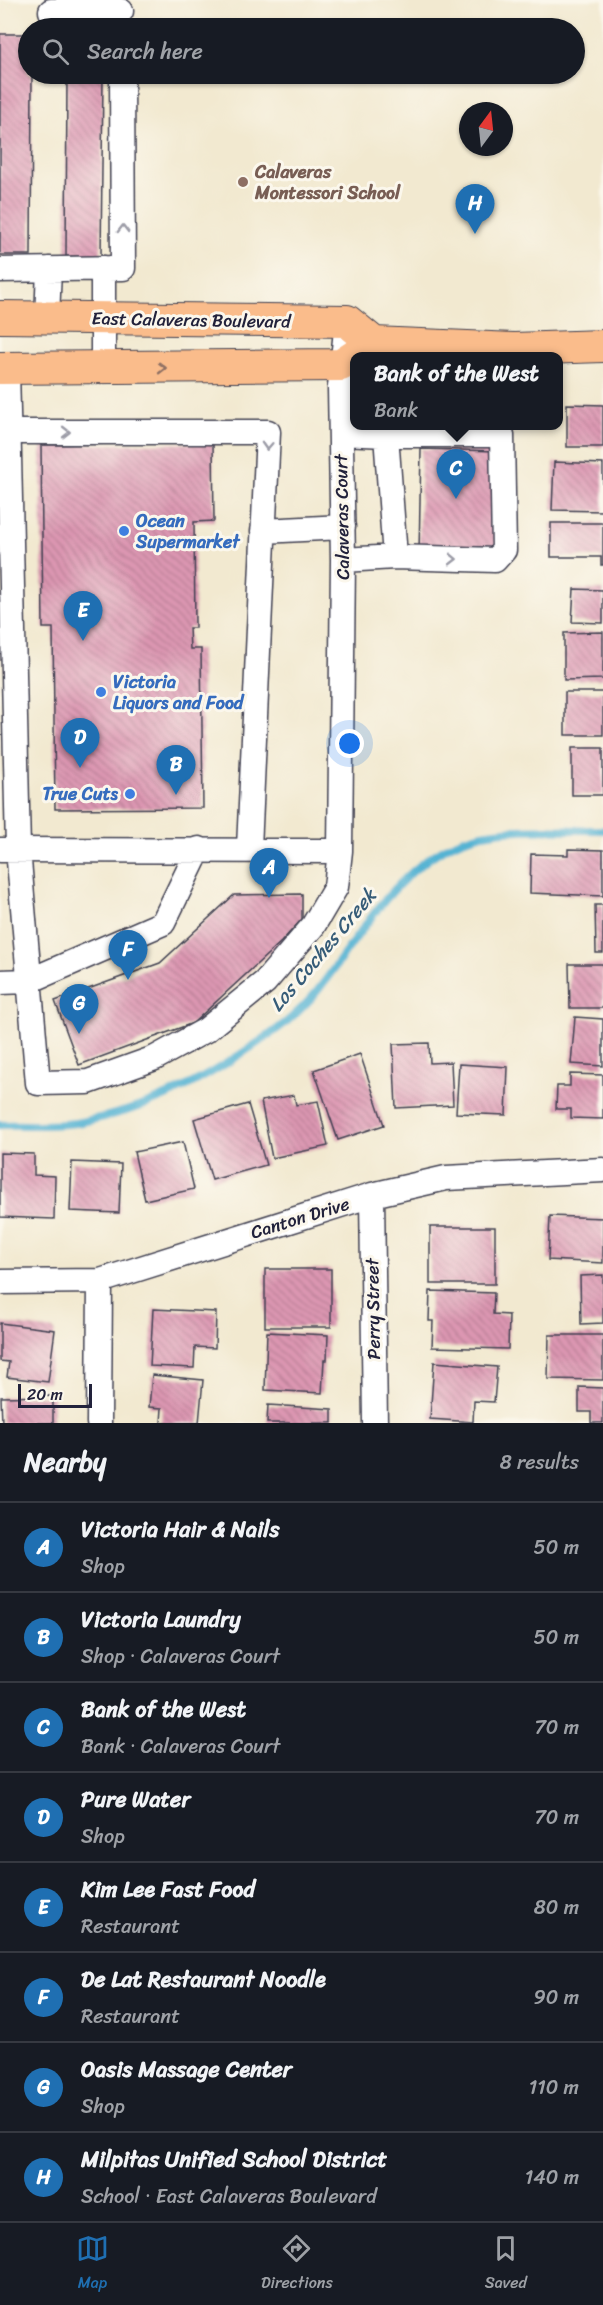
<!DOCTYPE html>
<html lang="en">
<head>
<meta charset="utf-8">
<style>
  :root { --surface:#171b24; --page:#242831; --text:#f1f3f6; --muted:#9ea1a6; --line:#363941; --accent:#1f6fb2 }
  body { margin:0; font-family:Sriracha,sans-serif; background:var(--page); color:var(--text) }
  .compass { position:absolute; left:459px; top:102px; width:54px; height:54px; border-radius:50%; background:var(--surface); box-shadow:0 2px 4px #0004; rotate:15deg }
  .scale { position:absolute; left:18px; bottom:15px; width:74px; box-sizing:border-box; padding-left:6px; border:3px solid #22223b; border-top:0; font-size:16px; line-height:21px; white-space:nowrap; color:#22223b; -webkit-text-stroke:4px #fbf7ec; paint-order:stroke }
  .you { position:absolute; left:350px; top:744px; width:21px; height:21px; margin:-15px; border:4px solid #fff; border-radius:50%; background:#1a73e8; box-shadow:0 0 0 9px #1a73e833 }
  .badge { display:grid; place-items:center; width:39px; height:39px; border-radius:50%; background:var(--accent); color:#fff; font-size:20px; font-weight:700 }
  .pin { position:absolute; translate:-50% -50px; filter:drop-shadow(0 2px 3px #0008) }
  .pin::after { content:''; position:absolute; top:32px; width:21px; height:18px; background:inherit; clip-path:polygon(0 0,100% 0,50% 100%) }
  .popup { position:absolute; left:350px; top:352px; width:213px; height:78px; box-sizing:border-box; display:grid; place-content:center; border-radius:12px; background:var(--surface); filter:drop-shadow(0 2px 4px #0005); font-size:20px; white-space:nowrap; color:var(--muted) }
  .popup b { font-size:22px; color:var(--text) }
  .popup::after { content:''; position:absolute; left:50%; top:100%; margin-left:-12px; border:12px solid transparent; border-top-color:var(--surface) }
  .list { margin:0; padding:0; list-style:none }
  h2 { display:flex; justify-content:space-between; align-items:center; height:78px; margin:0; padding:0 24px; font-size:26px }
  h2 small { font-size:20px; font-weight:400; color:var(--muted) }
  .list li { display:grid; grid-template-columns:39px 1fr auto; gap:18px; align-items:center; box-sizing:border-box; height:90px; padding:0 24px; border-top:2px solid var(--line) }
  .list b { display:block; font-size:22px; white-space:nowrap }
  .list p { margin:0; font-size:20px; white-space:nowrap; color:var(--muted) }
  .list em { font-size:20px; font-style:normal; color:var(--muted) }
  .icon { flex:none; width:33px; height:33px; fill:none; stroke:currentColor; stroke-width:2; stroke-linecap:round; stroke-linejoin:round }
  .map { position:relative; flex:none; width:603px; height:1423px; overflow:hidden }
  .search { position:absolute; background:var(--surface); box-shadow:0 2px 4px #0004; left:18px; right:18px; top:18px; height:66px; display:flex; align-items:center; gap:15px; box-sizing:border-box; padding:0 21px; border-radius:33px; color:var(--muted); font-size:22px }
  .sheet { height:798px; background:var(--surface) }
  nav { display:flex; justify-content:space-around; align-items:center; box-sizing:border-box; height:84px; border-top:2px solid var(--line); background:var(--surface); font-size:16px; color:var(--muted) }
  nav a { display:grid; justify-items:center; gap:3px }
  nav .on { color:var(--accent) }
  .map>svg:first-child { display:block }
  .lines { fill:none; stroke-linecap:round; stroke-linejoin:round }
  .stream { stroke:#54b3d3; stroke-width:8 }
  .building { fill:url(#building-back-hatch) }
  .minor-casing { stroke:#414051; stroke-width:27 }
  .major-casing { stroke:#414051; stroke-width:34 }
  .minor { stroke:#fff; stroke-width:24 }
  .major { stroke:#fabc8b; stroke-width:32 }
  .oneway { stroke:#9c9ca7 }
  .oneway2 { stroke:#8e6f63 }
  .education-dot { fill:#8d6e63; stroke:#fbf7ec; stroke-width:2 }
  .shop-dot { fill:#3f7fe0; stroke:#fbf7ec; stroke-width:2 }
  .labels { text-anchor:middle; dominant-baseline:central; stroke-width:6; stroke-linejoin:round; paint-order:stroke }
  .education-label { font-size:18px; font-weight:bold; fill:#785e54; stroke:#fbf7ec; text-anchor:start }
  .street-label { font-size:18px; fill:#22223b; stroke:#fbf7ec }
  .shop-label { font-size:18px; font-weight:bold; fill:#366cbe; stroke:#fbf7ec; text-anchor:start }
  .water-label { font-size:20px; font-style:italic; fill:#365c78; stroke:#fbf7ec }
</style>
</head>
<body>
<div class="map">
<svg width="603" height="1423" viewBox="0 0 603 1423">
  <defs>
    <pattern id="building-back-hatch" width="6" height="6" patternUnits="userSpaceOnUse" patternTransform="scale(1.5)"><rect width="6" height="6" fill="#dd97b2"/><path d="M-1 5l2 2M0 0l6 6M5-1l2 2" fill="none" stroke="#b37b92"/></pattern>
  </defs>
  <rect width="100%" height="100%" fill="#fbf7ec"/>
  <filter id="ink" filterUnits="userSpaceOnUse"><feTurbulence type="fractalNoise" baseFrequency=".0167" numOctaves="2"/><feDisplacementMap in="SourceGraphic" scale="12" xChannelSelector="R" yChannelSelector="G"/><feConvolveMatrix kernelMatrix="1 2 1 2 8 2 1 2 1" color-interpolation-filters="sRGB"/></filter>
  <filter id="wash" filterUnits="userSpaceOnUse"><feTurbulence type="fractalNoise" baseFrequency=".008" numOctaves="4" result="noise"/><feDisplacementMap in="SourceGraphic" scale="24" xChannelSelector="R" yChannelSelector="G"/><feGaussianBlur stdDeviation="1.35" result="paint"/><feColorMatrix in="noise" values="0 0 0 0 0 0 0 0 0 0 0 0 0 0 0 0 0 1.4 0 .05"/><feComposite in="paint" operator="in"/></filter>
  <g filter="url(#wash)">
    <rect width="100%" height="100%" fill="#f2e9d0"/>
    <g class="lines">
      <path class="stream" d="M0,1125C26,1124 56,1127 81,1122C147,1110 195,1085 250,1048C276,1031 298,1015 318,990C358,938 391,876 451,845C491,823 558,831 603,830"/>
    </g>
    <g id="blocks">
      <path class="building" d="M0,34H28V74H32L31,255H0Z
        M67,74H103L101,257L66,256Z
        M567,404L603,405V447H567Z
        M213,443L214,521L194,522L195,628H189L190,649H201L203,808L55,809L53,628H43L41,445Z
        M421,449L497,451L496,555L419,554Z
        M554,462L603,464V511L552,510Z
        M551,523H603V565H601V557H551Z
        M574,589L603,590V623L572,622Z
        M603,632V679L564,680V633Z
        M565,692H603V735H565Z
        M572,748H603V795H572Z
        M568,849L603,850V896L530,893L531,854L568,855Z
        M302,894V919L281,942L193,1023L79,1065L55,1001L160,963L234,895Z
        M595,905H603V953H596Z
        M569,964H603V1008H570Z
        M575,1017L603,1019V1066L571,1064Z
        M429,1043L430,1063L451,1062L453,1105L396,1108L393,1044Z
        M360,1054L384,1125L338,1140L314,1070Z
        M459,1064L508,1067L506,1115L456,1113Z
        M570,1074L603,1075V1119L571,1118V1109H556L557,1086H570Z
        M294,1095L296,1105L318,1101L328,1146L272,1158L261,1101Z
        M248,1104L266,1165L212,1180L194,1119Z
        M183,1142L194,1189L145,1200L134,1152Z
        M0,1153L34,1154V1175L55,1176L54,1219L0,1217Z
        M72,1162L121,1164L119,1213L70,1211Z
        M550,1216L603,1218V1263L548,1260Z
        M430,1227H495V1284H430Z
        M265,1269H331V1327H265Z
        M603,1275V1323L581,1324L580,1276Z
        M430,1291L494,1293L493,1314L509,1315L508,1349L432,1347L433,1321H429Z
        M153,1309L216,1312L215,1348L195,1347L194,1368L150,1366Z
        M0,1323L55,1330L48,1382L7,1377L9,1362L0,1361Z
        M267,1332L328,1335L327,1360H324L322,1393L265,1390Z
        M549,1335H603V1380L548,1379Z
        M434,1362L497,1367L494,1402L474,1401L473,1422L430,1419Z
        M152,1375L203,1380L199,1423H161L162,1408L149,1407Z
        M579,1387L603,1388V1423H591V1412H579Z
        M53,1396V1423H2L1,1397Z
        M268,1405L332,1409V1423H267Z"/>
    </g>
  </g>
  <g filter="url(#ink)">
    <use href="#blocks" fill-opacity="0" stroke="#414051" stroke-width="1.5"/>
    <g class="lines">
      <defs>
        <path id="minor" d="M51,11H121
          M103,268V368
          M0,270L123,268L122,74
          M47,318L49,269
          M7,368L18,849L38,1083L88,1082L155,1058L206,1030L265,982L313,926L336,887L340,851L343,560L340,387L347,321
          M0,432H268L249,848
          M341,433L386,435L395,557L343,560
          M386,435H502L504,550L495,560L395,557
          M263,531L343,527
          M0,850L340,851
          M0,982L29,981L163,923L199,849
          M372,1195L375,1423
          M0,1282L100,1281L372,1195L446,1178L603,1170
          M99,1423L100,1281"/>
        <path id="major" d="M0,317L347,321L374,343L514,349L603,346
          M0,368L341,365L374,343"/>
      </defs>
      <use href="#minor" class="minor-casing"/>
      <use href="#major" class="major-casing"/>
      <use href="#minor" class="minor"/>
      <use href="#major" class="major"/>
    </g>
    <defs><path id="oneway-chevron" d="M-2-3.5L2.5 0L-2 3.5" fill="none" stroke-width="1.6" stroke-linecap="round" stroke-linejoin="round" transform="scale(1.5)"/></defs>
    <g class="oneway">
      <use href="#oneway-chevron" transform="translate(123 229) rotate(-90)"/>
      <use href="#oneway-chevron" transform="translate(66 432)"/>
      <use href="#oneway-chevron" transform="translate(267 446) rotate(93)"/>
      <use href="#oneway-chevron" transform="translate(453 559) rotate(1)"/>
    </g>
    <use class="oneway2" href="#oneway-chevron" transform="translate(162 368)"/>
  </g>
  <circle class="education-dot" cx="243" cy="182" r="6"/>
  <g class="shop-dot">
    <circle cx="124" cy="531" r="6"/>
    <circle cx="101" cy="692" r="6"/>
    <circle cx="130" cy="794" r="6"/>
  </g>
  <g class="labels">
    <g class="education-label">
      <text x="255" y="172">Calaveras<tspan x="255" dy="21">Montessori School</tspan></text>
    </g>
    <g class="street-label">
      <text transform="translate(191 320) rotate(1)">East Calaveras Boulevard</text>
      <text transform="translate(342 517) rotate(-91)">Calaveras Court</text>
      <text transform="translate(300 1218) rotate(-17)">Canton Drive</text>
      <text transform="translate(373 1309) rotate(-91)">Perry Street</text>
    </g>
    <g class="shop-label">
      <text x="136" y="521">Ocean<tspan x="136" dy="21">Supermarket</tspan></text>
      <text x="113" y="682">Victoria<tspan x="113" dy="21">Liquors and Food</tspan></text>
      <text x="118" y="794" text-anchor="end">True Cuts</text>
    </g>
    <g class="water-label">
      <text transform="translate(323 950) rotate(-50)">Los Coches Creek</text>
    </g>
  </g>
</svg>
<svg class="compass" viewBox="-18 -18 36 36"><path d="M0-13l5 13h-10z" fill="#e53935"/><path d="M0 13l5-13h-10z" fill="#9ea1a6"/></svg>
<div class="scale">20 m</div>
<div class="you"></div>
<div class="pin badge" style="left:269px;top:898px">A</div>
<div class="pin badge" style="left:176px;top:795px">B</div>
<div class="pin badge" style="left:456px;top:499px">C</div>
<div class="popup"><b>Bank of the West</b>Bank</div>
<div class="pin badge" style="left:80px;top:768px">D</div>
<div class="pin badge" style="left:83px;top:641px">E</div>
<div class="pin badge" style="left:128px;top:980px">F</div>
<div class="pin badge" style="left:79px;top:1034px">G</div>
<div class="pin badge" style="left:475px;top:234px">H</div>
<div class="search"><svg class="icon" aria-label="search" viewBox="0 0 24 24"><circle cx="10" cy="10" r="6"/><path d="M15 15l6 6"/></svg>Search here</div>
</div>
<section class="sheet">
<h2>Nearby<small>8 results</small></h2>
<ul class="list">
<li><span class="badge">A</span><div><b>Victoria Hair &amp; Nails</b><p>Shop</p></div><em>50 m</em></li>
<li><span class="badge">B</span><div><b>Victoria Laundry</b><p>Shop · Calaveras Court</p></div><em>50 m</em></li>
<li><span class="badge">C</span><div><b>Bank of the West</b><p>Bank · Calaveras Court</p></div><em>70 m</em></li>
<li><span class="badge">D</span><div><b>Pure Water</b><p>Shop</p></div><em>70 m</em></li>
<li><span class="badge">E</span><div><b>Kim Lee Fast Food</b><p>Restaurant</p></div><em>80 m</em></li>
<li><span class="badge">F</span><div><b>De Lat Restaurant Noodle</b><p>Restaurant</p></div><em>90 m</em></li>
<li><span class="badge">G</span><div><b>Oasis Massage Center</b><p>Shop</p></div><em>110 m</em></li>
<li><span class="badge">H</span><div><b>Milpitas Unified School District</b><p>School · East Calaveras Boulevard</p></div><em>140 m</em></li>
</ul>
</section>
<nav>
<a class="on"><svg class="icon" aria-label="map" viewBox="0 0 24 24"><path d="M3 6l6-2 6 2 6-2v14l-6 2-6-2-6 2zM9 4v14M15 6v14"/></svg>Map</a>
<a><svg class="icon" aria-label="directions" viewBox="0 0 24 24"><path d="M12 3l9 9-9 9-9-9zM9 14v-3h6M13 9l2 2-2 2"/></svg>Directions</a>
<a><svg class="icon" aria-label="saved" viewBox="0 0 24 24"><path d="M7 4h10v16l-5-4-5 4z"/></svg>Saved</a>
</nav>
</body>
</html>
